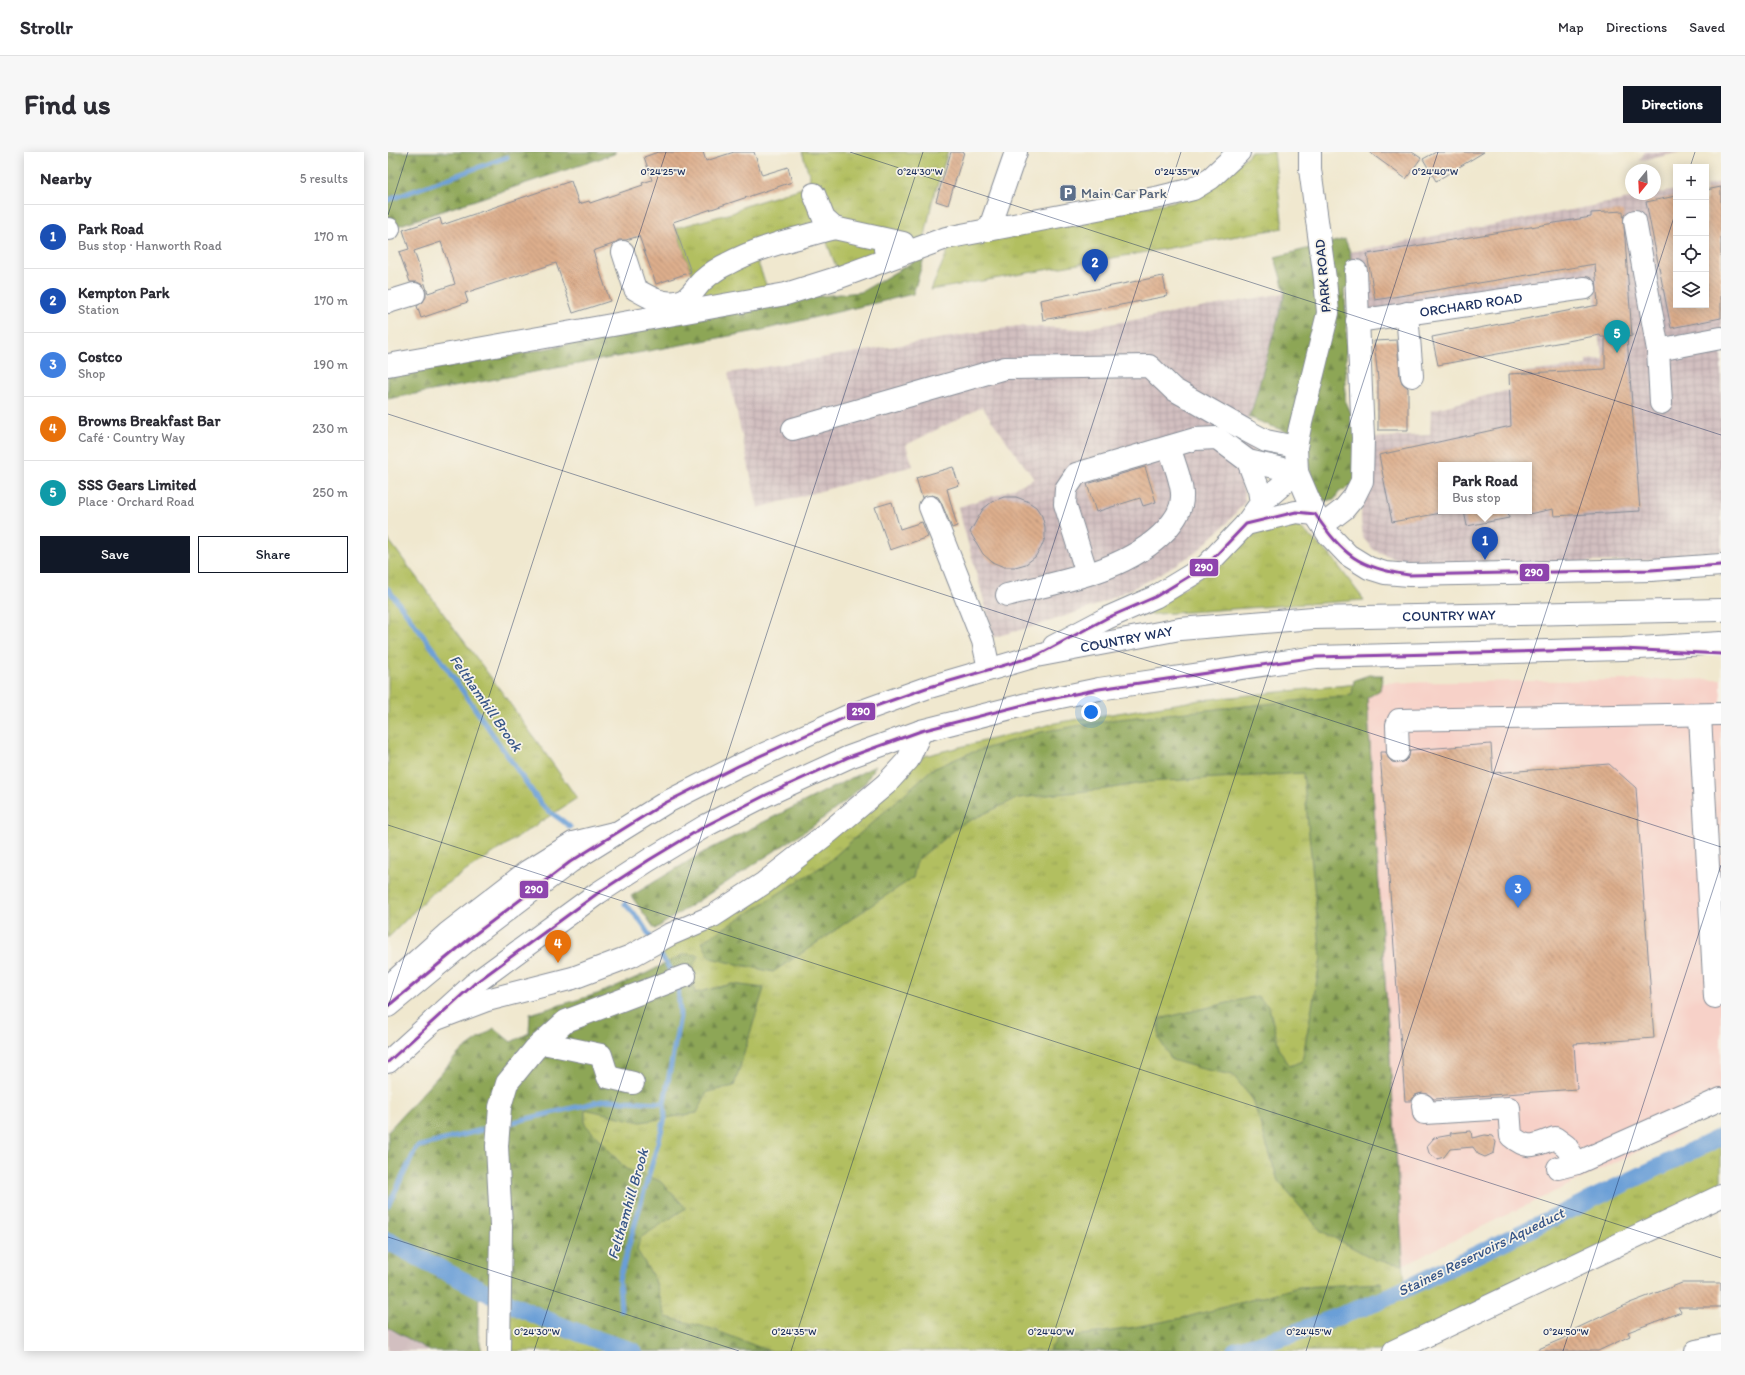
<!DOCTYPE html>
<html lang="en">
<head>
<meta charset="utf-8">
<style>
  :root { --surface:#fff; --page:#f7f7f7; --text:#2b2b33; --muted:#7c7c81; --line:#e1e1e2; --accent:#111827 }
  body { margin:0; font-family:Itim,sans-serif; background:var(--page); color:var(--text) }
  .controls { position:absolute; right:12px; top:12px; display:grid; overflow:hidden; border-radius:0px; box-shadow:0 2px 10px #0003 }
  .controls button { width:36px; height:36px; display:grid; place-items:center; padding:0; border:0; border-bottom:1px solid var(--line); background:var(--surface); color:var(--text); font:20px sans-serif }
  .compass { position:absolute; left:1237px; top:12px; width:36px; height:36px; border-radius:50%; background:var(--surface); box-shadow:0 2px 10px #0003; rotate:198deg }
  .you { position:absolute; left:703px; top:560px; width:14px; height:14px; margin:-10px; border:3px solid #fff; border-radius:50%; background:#1a73e8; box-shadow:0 0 0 6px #1a73e833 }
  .badge { display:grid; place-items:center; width:26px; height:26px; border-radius:50%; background:var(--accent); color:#fff; font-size:13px; font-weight:700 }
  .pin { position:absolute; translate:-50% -33px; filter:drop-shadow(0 1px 2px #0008) }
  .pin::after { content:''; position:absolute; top:21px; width:14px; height:12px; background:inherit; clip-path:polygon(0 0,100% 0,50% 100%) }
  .popup { position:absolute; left:1050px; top:310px; width:94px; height:52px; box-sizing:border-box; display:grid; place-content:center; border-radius:0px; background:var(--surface); filter:drop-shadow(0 1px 3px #0005); font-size:13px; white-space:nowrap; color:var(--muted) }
  .popup b { font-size:15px; color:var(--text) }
  .popup::after { content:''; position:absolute; left:50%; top:100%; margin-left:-8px; border:8px solid transparent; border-top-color:var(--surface) }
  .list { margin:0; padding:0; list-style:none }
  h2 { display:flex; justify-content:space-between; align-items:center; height:52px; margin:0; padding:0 16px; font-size:17px }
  h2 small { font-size:13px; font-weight:400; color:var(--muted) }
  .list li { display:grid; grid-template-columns:26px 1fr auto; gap:12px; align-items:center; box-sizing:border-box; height:64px; padding:0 16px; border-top:1px solid var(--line) }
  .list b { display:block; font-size:15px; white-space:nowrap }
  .list p { margin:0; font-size:13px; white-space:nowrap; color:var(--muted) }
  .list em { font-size:13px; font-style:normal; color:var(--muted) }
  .actions { display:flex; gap:8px; padding:12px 16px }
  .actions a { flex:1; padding:9px 0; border:1px solid var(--accent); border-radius:0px; text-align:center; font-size:14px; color:var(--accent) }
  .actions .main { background:var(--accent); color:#fff }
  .icon { flex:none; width:22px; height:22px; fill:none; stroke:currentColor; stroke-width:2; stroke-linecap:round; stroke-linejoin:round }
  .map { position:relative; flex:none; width:1333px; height:1199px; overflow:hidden; border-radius:0px }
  header { display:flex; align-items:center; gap:24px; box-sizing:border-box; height:56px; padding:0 20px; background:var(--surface); border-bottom:1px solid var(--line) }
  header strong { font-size:19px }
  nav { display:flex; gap:22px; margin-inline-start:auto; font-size:14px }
  .intro { display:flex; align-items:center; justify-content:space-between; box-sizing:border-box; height:96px; padding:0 24px }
  h1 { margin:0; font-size:28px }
  .button { padding:10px 18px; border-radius:0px; background:var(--accent); color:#fff; font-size:14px; font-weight:700 }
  main { display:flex; gap:24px; padding:0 24px }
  aside { flex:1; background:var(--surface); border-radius:0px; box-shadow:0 2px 10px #0003 }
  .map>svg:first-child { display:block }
  .built { fill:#f7d1c8 }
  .industrial { fill:url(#industrial-grid); fill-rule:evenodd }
  .railway { fill:#d2bfc0 }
  .grass { fill:url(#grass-tufts); stroke:#667760 }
  .forest { fill:url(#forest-firs); stroke:#546a5a }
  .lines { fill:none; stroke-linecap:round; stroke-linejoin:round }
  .stream { stroke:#6a9fd7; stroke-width:5 }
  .canal { stroke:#6a9fd7; stroke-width:18 }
  .building { fill:url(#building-back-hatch); fill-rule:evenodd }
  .minor-casing { stroke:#868c96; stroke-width:24 }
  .highway-casing { stroke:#868c96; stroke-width:24 }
  .minor { stroke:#fff; stroke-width:22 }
  .highway { stroke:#fff; stroke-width:22 }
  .bus-1-casing { stroke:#f7f3e8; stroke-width:6 }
  .bus-1 { stroke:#8e44ad; stroke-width:3 }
  .ticks { fill:none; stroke:#1b2f5e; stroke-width:1; stroke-opacity:0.45 }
  .labels { text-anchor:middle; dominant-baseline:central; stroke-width:3.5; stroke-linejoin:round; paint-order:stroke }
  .service-label { font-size:14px; fill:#4e5e75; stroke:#f7f3e8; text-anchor:start }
  .street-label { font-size:14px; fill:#1b2f5e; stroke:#f7f3e8 }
  .water-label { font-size:15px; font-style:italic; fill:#375688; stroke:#f7f3e8 }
  .ticks-label { font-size:10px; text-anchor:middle; fill:#1b2f5e; stroke:#f7f3e8; stroke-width:3.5; stroke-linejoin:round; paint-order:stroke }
  .line-badge { stroke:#f7f3e8; stroke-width:1.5 }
  .badge-label { font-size:11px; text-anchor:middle; font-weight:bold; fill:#fff }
</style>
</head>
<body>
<header>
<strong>Strollr</strong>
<nav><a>Map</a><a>Directions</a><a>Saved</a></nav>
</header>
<div class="intro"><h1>Find us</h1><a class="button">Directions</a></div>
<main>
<aside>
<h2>Nearby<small>5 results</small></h2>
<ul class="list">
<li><span class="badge" style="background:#1a4fb4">1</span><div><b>Park Road</b><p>Bus stop · Hanworth Road</p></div><em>170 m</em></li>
<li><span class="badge" style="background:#1a4fb4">2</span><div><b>Kempton Park</b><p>Station</p></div><em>170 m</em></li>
<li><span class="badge" style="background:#3f7fe0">3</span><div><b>Costco</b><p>Shop</p></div><em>190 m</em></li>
<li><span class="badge" style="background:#e8710a">4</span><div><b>Browns Breakfast Bar</b><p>Café · Country Way</p></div><em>230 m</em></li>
<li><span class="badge" style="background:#0f9aa8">5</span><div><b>SSS Gears Limited</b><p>Place · Orchard Road</p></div><em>250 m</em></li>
</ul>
<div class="actions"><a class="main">Save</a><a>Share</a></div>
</aside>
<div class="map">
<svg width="1333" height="1199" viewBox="0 0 1333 1199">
  <defs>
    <pattern id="industrial-grid" width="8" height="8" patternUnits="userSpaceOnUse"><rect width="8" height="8" fill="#d2bfc0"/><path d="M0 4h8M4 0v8" fill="none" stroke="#b4a4a7"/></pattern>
    <pattern id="grass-tufts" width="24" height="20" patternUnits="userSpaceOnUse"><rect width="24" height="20" fill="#b2bf61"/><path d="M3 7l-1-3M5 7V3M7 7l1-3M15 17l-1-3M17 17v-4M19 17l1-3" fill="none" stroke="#98a457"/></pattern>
    <pattern id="forest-firs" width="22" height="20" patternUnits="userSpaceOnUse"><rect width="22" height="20" fill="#8da657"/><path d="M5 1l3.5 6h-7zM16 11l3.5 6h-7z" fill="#72884b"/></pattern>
    <pattern id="building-back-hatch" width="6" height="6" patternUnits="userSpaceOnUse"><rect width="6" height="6" fill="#ddae8c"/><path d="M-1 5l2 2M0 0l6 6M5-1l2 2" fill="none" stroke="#b28e76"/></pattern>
  </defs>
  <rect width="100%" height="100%" fill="#f7f3e8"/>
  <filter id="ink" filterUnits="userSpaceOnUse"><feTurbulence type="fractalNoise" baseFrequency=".025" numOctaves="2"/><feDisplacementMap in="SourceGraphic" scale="8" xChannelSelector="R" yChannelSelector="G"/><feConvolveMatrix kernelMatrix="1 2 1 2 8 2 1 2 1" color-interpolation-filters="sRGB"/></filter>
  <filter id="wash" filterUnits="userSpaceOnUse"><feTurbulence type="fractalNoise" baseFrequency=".012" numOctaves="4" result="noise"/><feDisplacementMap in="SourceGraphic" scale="16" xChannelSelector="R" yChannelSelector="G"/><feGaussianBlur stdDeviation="0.9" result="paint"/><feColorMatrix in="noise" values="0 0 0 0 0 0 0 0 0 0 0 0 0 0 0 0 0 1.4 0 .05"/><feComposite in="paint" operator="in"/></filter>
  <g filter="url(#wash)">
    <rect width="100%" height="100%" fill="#f0e8cf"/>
    <path class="built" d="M1333,527V959L1015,1113L978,531Z"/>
    <path class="industrial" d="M1257,0H1294L1251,9Z
      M1333,30V399L1264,408L1162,411L1033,410L1008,407L986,398L975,386L973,369L975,286L1042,283L1043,258L1121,238V222L1198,213V208L1216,207L1211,188L1206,134L973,163L966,135L962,100L1288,38V153H1318V33ZM1053,313H1141V359H1053Z
      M897,141L864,258L848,286L868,296L853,320L857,350L838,372L807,401L758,430L707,454L651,473L606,485L570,355L612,342L646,327L594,255L518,293L525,314L370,356L340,221L630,174L694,177Z"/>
    <path class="railway" d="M0,1175L23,1187L42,1199H0Z"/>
    <path class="grass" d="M414,0H560L544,50L535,94L452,125L433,75L366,100L380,138L296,160L308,127L303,120L288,76L347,60L354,55L414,36L420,32L422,25Z
      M862,0H886L895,76L543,138L563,91L794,48L860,4Z
      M896,370L913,376L942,403L976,448L756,463L826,416L867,379Z
      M0,387L113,539L189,646L43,742L0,786Z
      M978,531L1017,1137L1333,985V1044L1006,1199H111L109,994L290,830L266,792L325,764L520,608L672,570L813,548Z"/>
    <path class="forest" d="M0,0H228L226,2L0,77Z
      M957,87L962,100L966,135L956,136L959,170L957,248L975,286L974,329L951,340L947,347L937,349C922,332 919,310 919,288L860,265L864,258L897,141L887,105Z
      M537,103L525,142L374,178L0,247V224L100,208L422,145L473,140Z
      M981,523H995L992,538L979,546L1015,1113L988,1108L933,1079L890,1029L865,948L845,923L815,917L784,908L771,887V867L869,844L881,855L892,899L902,914L914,909L933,806L915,621L760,630L718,637L630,646L574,672L529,708L525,726C477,756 432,790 385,820L322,806L314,790L439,711L543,618L579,602L653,580L731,567L964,543L966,528Z
      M487,614L478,630L458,649L425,674L267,777L243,744L316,700Z
      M296,802L311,803L303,819L307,841L344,832L376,836L346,934L319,940L309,961L253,970L197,957V972L238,1017L272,1029L298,1056L252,1086L249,1098L267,1128L278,1165L324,1177L381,1199H240L201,1179L169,1177L146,1156L91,1131L90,1182L94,1199H42L0,1175V979L71,901L106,876L123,890L141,881L142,862L212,841L259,821Z
      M993,1131L997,1141L938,1164L826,1199H661L670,1186L731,1178L799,1165L911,1135Z"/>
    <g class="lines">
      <path class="stream" d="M0,48L119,5
        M0,437L54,509L153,652C162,662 173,666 182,675
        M237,752L251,767L263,786
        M268,795L286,824
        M121,971L218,948L276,951
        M0,1054L29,995L101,976
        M233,1159L231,1128L277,966L276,951L292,864L290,832"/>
      <path class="canal" d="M0,1089C78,1131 159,1174 245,1199
        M847,1199L901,1183L992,1149L1333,985"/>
    </g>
    <g id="blocks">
      <path class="building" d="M270,0H315L318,9L346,0H366L374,23L400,15L404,30L285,70L303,120L268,132L251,84L238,88H231L225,92L205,99L222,149L185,161L168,111L77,141L80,150L33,166L29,154L35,150L38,145V139L35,133L29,130H22L11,100L21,97L15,78L52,66L54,73L183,29L191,52L201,49L202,51L255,33L254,31L264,28L256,5ZM53,90L67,132L40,141L26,99Z
        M563,0H576L560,53L548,49Z
        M981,0H1024L1033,6L1018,27Z
        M1048,0H1096L1048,29L1035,7Z
        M1333,35V166L1283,176L1258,50L1288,44V153H1318V38Z
        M1235,59L1244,184L1239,185L1252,359L1166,364L1165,357L1141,362V313H1053V361L1004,370L991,303L1123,274L1121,222L1217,217V185H1213L1212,183L1050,213L1044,185L1210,153L1207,112L987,148L979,102L1203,65V61Z
        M775,124L779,144L655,168L652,148Z
        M1009,188L1012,225L1014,231L1020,236V278H990V227L986,189Z
        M565,315L571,333L559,337L569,374L564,376L553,350L550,345L544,343L534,346L528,326Z
        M757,315L768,350L755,354L752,346L708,360L699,332Z
        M616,345H628L639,349L648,355L654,364L657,375V386L653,396L647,405L638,412L627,415H616L604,410L595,402L582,380L595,357L605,349Z
        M504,350L512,377L534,370L540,385L502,398L487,355Z
        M1076,359H1120L1121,366L1079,374Z
        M1103,592L1105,621L1221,612L1248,636L1266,886L1186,892L1189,937L1046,947L1040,942L1034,941L1027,943L1023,949H1017L992,600H998L1000,606L1004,610L1011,611L1016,610L1021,605L1022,598Z
        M1083,979L1084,986L1097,983L1104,984L1108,990L1106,1001L1097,1005L1090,1002L1085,995L1062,997L1056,1005L1049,1007L1041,1001L1039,994L1046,986L1063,983L1062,981Z
        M1294,1131H1333V1155H1290L1293,1160L1240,1180L1242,1184L1210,1199H1146L1183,1183L1181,1180L1242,1151Z"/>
    </g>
  </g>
  <g filter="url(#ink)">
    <use href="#blocks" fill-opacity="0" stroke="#868c96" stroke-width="1"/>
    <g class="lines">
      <defs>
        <g id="minor">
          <path d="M922,0V17L937,127L940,161L912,275L908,295L909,320L927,362L940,382L960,403L981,416L997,421L1021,423L1263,418L1333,413"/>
          <path d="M426,42L436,67L446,76L515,91L497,97"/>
          <path d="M1247,69L1270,198L1333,186"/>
          <path d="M0,77H1"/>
          <path d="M601,78L628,0"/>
          <path d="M235,100L247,137C261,145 275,154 292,149C302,147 307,136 314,129C322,122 330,116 339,112C372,94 411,86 446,76"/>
          <path d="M0,150L26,142"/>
          <path d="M1019,161L1024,224"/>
          <path id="s1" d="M969,169L1197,136"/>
          <path d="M1270,198L1273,251"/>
          <path d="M0,213L398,142L452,125L558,86L772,45L805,37L823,26L851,0"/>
          <path d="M405,277L617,216L761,214L785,237L859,279L878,289L908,295"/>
          <path d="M860,309L871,338L873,351"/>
          <path d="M542,355L595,489L601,517"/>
          <path d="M935,373L956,357L966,345L974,329L975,286L968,119"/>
          <path d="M699,422L677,352L678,337L688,322L807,287L829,286L860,309L909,320"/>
          <path d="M619,443C673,429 739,420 779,377C787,367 794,358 794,345C795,333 785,307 781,295"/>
          <path d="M1312,564L1327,845"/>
          <path d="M1010,599L1009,573L1011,568L1333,562"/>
          <path d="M0,835L60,781L140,719L185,691L226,681"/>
          <path d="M46,868L99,848L185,826L243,804L281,783L325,764L376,731L441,680L498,632L520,608L533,579"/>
          <path d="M155,891L213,903L220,925L245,931"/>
          <path d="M1035,953L1036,961L1121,956L1123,984C1141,999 1146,993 1167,986L1178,994L1189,1011"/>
          <path d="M1170,1016L1189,1011L1333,947"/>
          <path d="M111,1199L113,1074L109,994L112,955L119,931L147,897L178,869L297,824"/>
          <path d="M1006,1199L1333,1044"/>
          <path d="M1308,1199L1333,1194"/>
        </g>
        <g id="highway">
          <path d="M858,372L908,360L927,362"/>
          <path d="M666,494L719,466L767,445L818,414L858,372L873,351L909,320"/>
          <path id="s2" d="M0,854L86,783L182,710L277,651L350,614L460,564L538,536L648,504L792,477L925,466L1333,458"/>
          <path d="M0,910L86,832L210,741L261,708L319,673L378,643L461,605L533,579L639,552L711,537L928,505L1235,497L1333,491"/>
        </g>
      </defs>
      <use href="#minor" class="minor-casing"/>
      <use href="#highway" class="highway-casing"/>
      <use href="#minor" class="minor"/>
      <use href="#highway" class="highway"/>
      <defs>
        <path id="bus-1" d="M0,854L86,783L182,710L277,651L350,614L460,564L538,536L648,504L719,466L767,445L818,414L858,372L908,360L927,362C955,403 970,416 1021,423L1263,418L1333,413
          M0,910L86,832L210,741L261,708L319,673L378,643L461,605L533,579L639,552L711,537L928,505L1235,497L1333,502"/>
      </defs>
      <use href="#bus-1" class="bus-1-casing"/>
      <use href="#bus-1" class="bus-1"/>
    </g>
  </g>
  <path class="ticks" d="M462,0L1333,283M1302,15L1307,0M0,63L20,0M0,262L1333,695M0,673L1333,1106M0,855L278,0M0,1085L351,1199M146,1199L535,0M403,1199L793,0M660,1199L1050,0M918,1199L1288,59M1175,1199L1333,713"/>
  <defs>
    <symbol id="parking-square" viewBox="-11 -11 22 22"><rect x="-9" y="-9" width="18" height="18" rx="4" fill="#5c6f8a" stroke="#f7f3e8"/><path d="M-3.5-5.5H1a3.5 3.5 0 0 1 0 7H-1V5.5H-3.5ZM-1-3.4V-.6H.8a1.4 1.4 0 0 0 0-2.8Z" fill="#fff"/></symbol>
  </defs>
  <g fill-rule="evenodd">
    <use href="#parking-square" x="670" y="31" width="20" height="20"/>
  </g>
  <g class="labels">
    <g class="service-label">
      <text x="693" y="41">Main Car Park</text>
    </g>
    <g class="street-label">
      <text transform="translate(935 124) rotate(-95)">PARK ROAD</text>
      <text stroke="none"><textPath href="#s1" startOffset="115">ORCHARD ROAD</textPath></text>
      <text stroke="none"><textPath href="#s2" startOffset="1160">COUNTRY WAY</textPath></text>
      <text stroke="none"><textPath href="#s2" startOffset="836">COUNTRY WAY</textPath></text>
    </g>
    <g class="water-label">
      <text transform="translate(98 551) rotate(55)">Felthamhill Brook</text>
      <text transform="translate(240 1052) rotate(-74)">Felthamhill Brook</text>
      <text transform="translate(1093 1100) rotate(-26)">Staines Reservoirs Aqueduct</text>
    </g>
  </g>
  <g class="ticks-label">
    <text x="275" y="23">0°24'25"W</text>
    <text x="532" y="23">0°24'30"W</text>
    <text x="789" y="23">0°24'35"W</text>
    <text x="1047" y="23">0°24'40"W</text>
    <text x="149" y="1183">0°24'30"W</text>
    <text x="406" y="1183">0°24'35"W</text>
    <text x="663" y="1183">0°24'40"W</text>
    <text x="921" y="1183">0°24'45"W</text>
    <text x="1178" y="1183">0°24'50"W</text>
  </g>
  <g class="line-badge">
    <rect x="801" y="406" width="30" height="19" rx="4" fill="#8e44ad"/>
    <rect x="1131" y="411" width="31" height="19" rx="4" fill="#8e44ad"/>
    <rect x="458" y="550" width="30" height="19" rx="4" fill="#8e44ad"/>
    <rect x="131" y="728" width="30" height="19" rx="4" fill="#8e44ad"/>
  </g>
  <g class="badge-label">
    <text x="816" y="419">290</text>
    <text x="1146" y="424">290</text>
    <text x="473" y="563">290</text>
    <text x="146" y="741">290</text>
  </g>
</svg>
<div class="controls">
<button>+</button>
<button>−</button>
<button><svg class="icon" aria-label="locate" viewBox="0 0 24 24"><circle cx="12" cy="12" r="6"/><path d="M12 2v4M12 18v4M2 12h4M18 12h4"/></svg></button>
<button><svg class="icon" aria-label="layers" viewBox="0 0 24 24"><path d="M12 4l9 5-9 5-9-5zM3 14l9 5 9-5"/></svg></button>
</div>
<svg class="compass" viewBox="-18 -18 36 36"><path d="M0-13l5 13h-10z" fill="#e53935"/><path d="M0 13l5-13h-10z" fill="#7c7c81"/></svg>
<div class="you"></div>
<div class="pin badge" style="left:1097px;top:408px;background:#1a4fb4">1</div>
<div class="popup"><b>Park Road</b>Bus stop</div>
<div class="pin badge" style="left:707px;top:130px;background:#1a4fb4">2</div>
<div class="pin badge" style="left:1130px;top:756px;background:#3f7fe0">3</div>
<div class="pin badge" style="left:170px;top:811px;background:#e8710a">4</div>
<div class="pin badge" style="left:1229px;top:201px;background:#0f9aa8">5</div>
</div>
</main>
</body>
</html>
